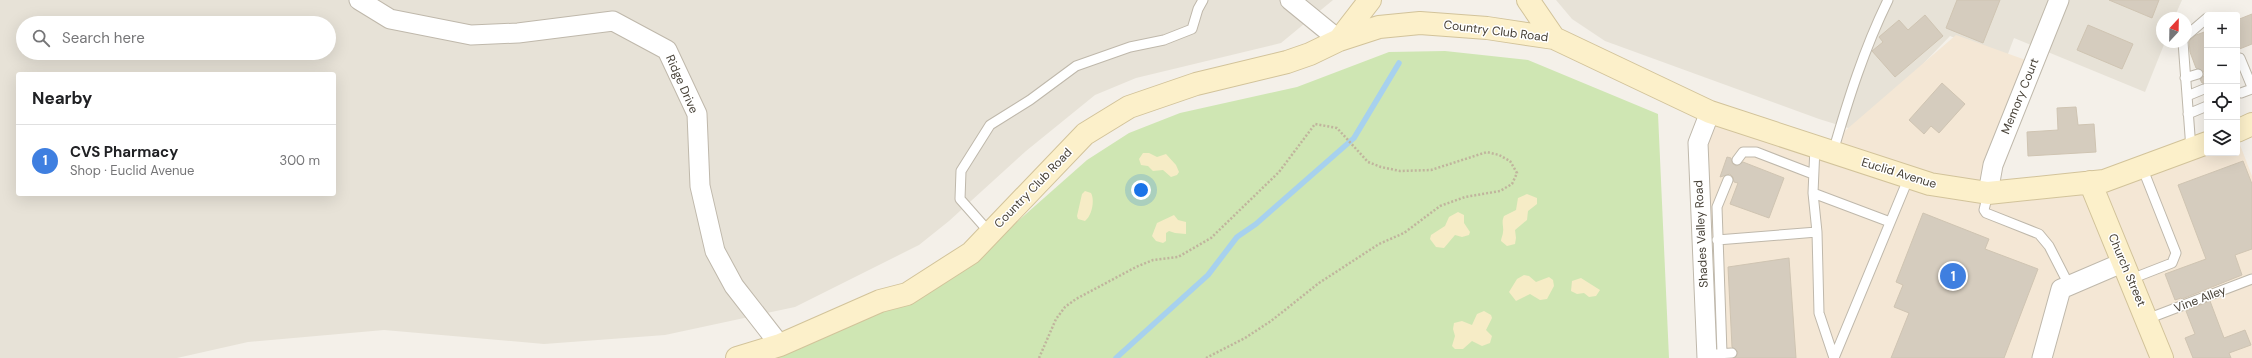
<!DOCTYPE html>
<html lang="en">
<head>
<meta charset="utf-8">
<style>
  :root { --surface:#fff; --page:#f2f2f2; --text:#202124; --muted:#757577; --line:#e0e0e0; --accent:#2563eb }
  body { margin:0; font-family:"DM Sans",sans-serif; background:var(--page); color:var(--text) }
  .controls { position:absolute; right:12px; top:12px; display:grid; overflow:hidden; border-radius:4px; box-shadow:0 4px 16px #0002 }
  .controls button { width:36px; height:36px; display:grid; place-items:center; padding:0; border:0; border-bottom:1px solid var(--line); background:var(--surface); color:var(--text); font:20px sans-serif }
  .compass { position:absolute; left:2156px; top:12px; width:36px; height:36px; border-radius:50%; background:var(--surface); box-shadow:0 4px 16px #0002; rotate:22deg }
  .you { position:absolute; left:1141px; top:190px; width:14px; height:14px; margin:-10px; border:3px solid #fff; border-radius:50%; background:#1a73e8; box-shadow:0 0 0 6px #1a73e833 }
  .badge { display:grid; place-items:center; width:26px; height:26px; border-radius:50%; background:var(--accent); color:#fff; font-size:13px; font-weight:700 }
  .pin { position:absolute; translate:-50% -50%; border:2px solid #fff; box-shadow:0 1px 4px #0006 }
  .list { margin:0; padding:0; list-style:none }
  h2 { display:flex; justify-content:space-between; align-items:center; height:52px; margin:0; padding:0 16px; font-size:17px }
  h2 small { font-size:13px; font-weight:400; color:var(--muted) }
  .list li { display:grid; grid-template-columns:26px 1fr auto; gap:12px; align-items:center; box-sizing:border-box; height:72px; padding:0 16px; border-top:1px solid var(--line) }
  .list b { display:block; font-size:15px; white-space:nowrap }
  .list p { margin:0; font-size:13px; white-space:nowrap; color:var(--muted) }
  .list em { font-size:13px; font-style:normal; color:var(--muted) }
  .icon { flex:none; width:22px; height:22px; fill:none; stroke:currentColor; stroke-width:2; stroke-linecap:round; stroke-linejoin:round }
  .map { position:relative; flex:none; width:2252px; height:358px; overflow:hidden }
  .search { position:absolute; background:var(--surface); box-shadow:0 4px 16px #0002; left:16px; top:16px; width:320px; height:44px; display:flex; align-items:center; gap:10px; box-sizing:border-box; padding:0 14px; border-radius:22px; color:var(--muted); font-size:15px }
  .panel { position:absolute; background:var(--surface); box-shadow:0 4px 16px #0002; left:16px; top:72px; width:320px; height:124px; border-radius:4px }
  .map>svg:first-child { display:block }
  .residential { fill:#e7e2d7; fill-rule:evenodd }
  .commercial { fill:#f4e7d5 }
  .green { fill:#cfe6b3 }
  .sand { fill:#f6ecc6 }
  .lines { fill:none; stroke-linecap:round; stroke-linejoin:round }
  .stream { stroke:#a7d1ee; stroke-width:5.5 }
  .building { fill:#d5ccbe; stroke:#cfc4b2 }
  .lane-casing { stroke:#bfb8ab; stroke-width:11 }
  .street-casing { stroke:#bfb8ab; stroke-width:21 }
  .secondary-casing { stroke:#d2c39a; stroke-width:24 }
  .path { stroke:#c0b49d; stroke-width:2.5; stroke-dasharray:2 2; stroke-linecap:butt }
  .lane { stroke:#fff; stroke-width:9 }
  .street { stroke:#fff; stroke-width:19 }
  .secondary { stroke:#fcf0ca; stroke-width:22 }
  .labels { text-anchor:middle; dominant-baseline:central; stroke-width:3; stroke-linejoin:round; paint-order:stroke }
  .street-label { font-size:12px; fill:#474137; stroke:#fff }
</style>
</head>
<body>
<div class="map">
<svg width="2252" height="358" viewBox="0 0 2252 358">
  <rect width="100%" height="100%" fill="#f4f0e9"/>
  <path class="residential" d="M0,0H1333L1281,43L1136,78L1095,95L1026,151L949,221L919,245L795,307L665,335L544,344L384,330L248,342L177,358H0ZM23,23H329V53H23ZM18,74H334V194H18Z
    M1556,0H2182L2174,18H2162V42H2165L2145,92L2014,38L2006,59L1950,36L1858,131L1819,119L1605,41L1572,19Z"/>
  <path class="commercial" d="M1956,35L2034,63L1988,193L2207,153H2237V137L2252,176V358H1708L1698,143L1710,112L1824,149Z"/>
  <path class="green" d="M1445,51L1528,60L1658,114L1669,358H764L975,259L1087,160L1129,133L1180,113L1297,87L1389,52Z"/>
  <path class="sand" d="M1143,153H1149L1157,157L1166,154L1176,165L1179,172L1177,175L1171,177L1163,170L1153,171L1148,166L1141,165L1139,159Z
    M1085,191L1091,193C1095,200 1092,216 1085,221L1078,219L1077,216L1082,194Z
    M1527,194L1537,198V204L1528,211L1527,220L1515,230L1516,238L1515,244L1507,246L1501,241C1501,238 1503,235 1503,232C1504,226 1501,223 1504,216L1516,210L1518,198Z
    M1458,212L1464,215V223L1470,232L1469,235L1462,237L1455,235L1444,248L1436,247L1430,239L1431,235L1445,226L1449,217Z
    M1174,215L1178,220L1186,222V234L1175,233L1169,231L1166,233V241L1163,243L1156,241L1152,236L1157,223Z
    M1524,275L1529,276L1536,282L1549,277L1553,280L1554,286L1547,299L1540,300L1530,294L1516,301L1509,292L1517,279Z
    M1581,278L1600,290L1596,296L1589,297L1584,293L1577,294L1571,291L1572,281Z
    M1484,311L1491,315L1492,318L1486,330L1492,336L1490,343L1482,346L1472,341L1463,349H1455L1452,346L1455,336L1453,329L1454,323L1462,321L1472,325L1477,314Z"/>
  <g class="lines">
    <path class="stream" d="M1116,358L1208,275L1237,237L1256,224L1354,138L1399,63"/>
  </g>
  <path class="building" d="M1957,0H2000L1983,43L1946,28Z
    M2109,0H2159L2152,18Z
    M2252,14V44L2237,50V20Z
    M1925,15L1943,36L1895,77L1872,51L1883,42L1879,37L1899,20L1908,30Z
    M2088,25L2133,44L2122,69L2077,50Z
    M2207,31V84L2202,83L2200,79L2204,76V72L2196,68L2190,52L2189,41L2196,35Z
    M1942,83L1965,104L1939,133L1931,126L1924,134L1909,120Z
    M2076,107L2078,125L2094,124L2096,152L2028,156L2027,132L2058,130L2057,108Z
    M1727,157L1731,158L1732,163L1736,166L1743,162L1784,178L1769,218L1730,204L1738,183L1734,182L1733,177L1730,174L1720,177Z
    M2243,161L2252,184V249L2235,255L2242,275L2182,299L2181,298L2175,300L2165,274L2206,259L2178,185Z
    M1923,213L1989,239L1985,249L2038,269L2004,358H1891L1909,313L1894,307L1903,285L1896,282Z
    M1789,258L1796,358H1735L1738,352L1732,347L1728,267Z
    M2210,301L2224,338L2245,330L2251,345L2229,353L2231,358H2193L2185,338L2195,334L2186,311Z"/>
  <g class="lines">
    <defs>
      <path id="lane" d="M2186,36L2207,18
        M2183,42L2191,149
        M2237,59L2240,58L2252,87
        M2185,78L2198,74
        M2241,93L2252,89
        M2187,96L2204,89
        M2188,114L2207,106
        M1815,147L1813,193L1890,222
        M1833,152C1848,100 1864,49 1888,0
        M1737,160L1743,152H1756L1813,174
        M1813,193L1817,232L1819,313L1834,358
        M1988,193L1984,210L1986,213L2039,234L2049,246L2069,285
        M990,233L960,199L961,171L990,125L1030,100L1076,66L1130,47L1164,40L1192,29L1198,9L1203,0
        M1717,240L1817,232
        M2131,279L2172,263L2176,253L2142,167
        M2147,319L2252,279
        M1722,353L1717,207L1728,180
        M1716,354L1732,353
        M1834,358L1909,177"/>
      <path id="street" d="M359,0L390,19L471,35L518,33L613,21L667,50L697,114L700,186L715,251L734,286L780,345
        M1290,0L1339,40
        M1988,193L1993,165L2059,0
        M1707,358L1698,143L1710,112
        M2042,358L2061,289L2124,262"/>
      <path id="secondary" d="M1528,0L1554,38
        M1339,40L1379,27L1420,23L1487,28L1554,38L1710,112L1930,184L1988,193L2104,181L2207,143
        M2237,131L2252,124
        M2090,182L2162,358
        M737,358L780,345L880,301L907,294L971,253L1085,134L1129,107L1196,84L1287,62L1310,54L1339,40L1370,0"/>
    </defs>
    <use href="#lane" class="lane-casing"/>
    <use href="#street" class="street-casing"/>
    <use href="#secondary" class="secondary-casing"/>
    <path class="path" d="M1039,358L1056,319L1065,307L1076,299L1136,267L1153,260L1178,257L1211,238L1279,172L1315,124L1337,128L1368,162L1381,167L1400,171L1431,170L1487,152L1499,155L1510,161L1517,173L1512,184L1500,191L1465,197L1440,206L1404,233L1379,244L1319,283L1271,321L1245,338L1206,358"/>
    <use href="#lane" class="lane"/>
    <use href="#street" class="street"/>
    <use href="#secondary" class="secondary"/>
  </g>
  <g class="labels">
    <g class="street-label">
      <text transform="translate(1496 31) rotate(7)">Country Club Road</text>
      <text transform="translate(682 84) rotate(66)">Ridge Drive</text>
      <text transform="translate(2020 96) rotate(-68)">Memory Court</text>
      <text transform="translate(1899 173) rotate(17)">Euclid Avenue</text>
      <text transform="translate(1033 188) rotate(-46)">Country Club Road</text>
      <text transform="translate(1701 234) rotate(-93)">Shades Valley Road</text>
      <text transform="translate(2127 270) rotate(67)">Church Street</text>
      <text transform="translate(2200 299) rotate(-21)">Vine Alley</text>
    </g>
  </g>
</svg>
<div class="controls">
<button>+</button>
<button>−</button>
<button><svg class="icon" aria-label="locate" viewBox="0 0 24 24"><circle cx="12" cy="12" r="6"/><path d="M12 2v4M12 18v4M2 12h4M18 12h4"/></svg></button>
<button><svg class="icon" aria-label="layers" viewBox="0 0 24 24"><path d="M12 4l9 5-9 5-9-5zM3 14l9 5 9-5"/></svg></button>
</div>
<svg class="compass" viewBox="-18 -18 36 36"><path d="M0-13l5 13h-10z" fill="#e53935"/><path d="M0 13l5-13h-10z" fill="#757577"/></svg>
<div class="you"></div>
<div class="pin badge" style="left:1953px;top:276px;background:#3f7fe0">1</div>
<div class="search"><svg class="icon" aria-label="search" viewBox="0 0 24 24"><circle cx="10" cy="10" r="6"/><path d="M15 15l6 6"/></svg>Search here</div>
<section class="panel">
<h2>Nearby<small></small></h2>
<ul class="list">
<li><span class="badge" style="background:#3f7fe0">1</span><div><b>CVS Pharmacy</b><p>Shop · Euclid Avenue</p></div><em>300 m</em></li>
</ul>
</section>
</div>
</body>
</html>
